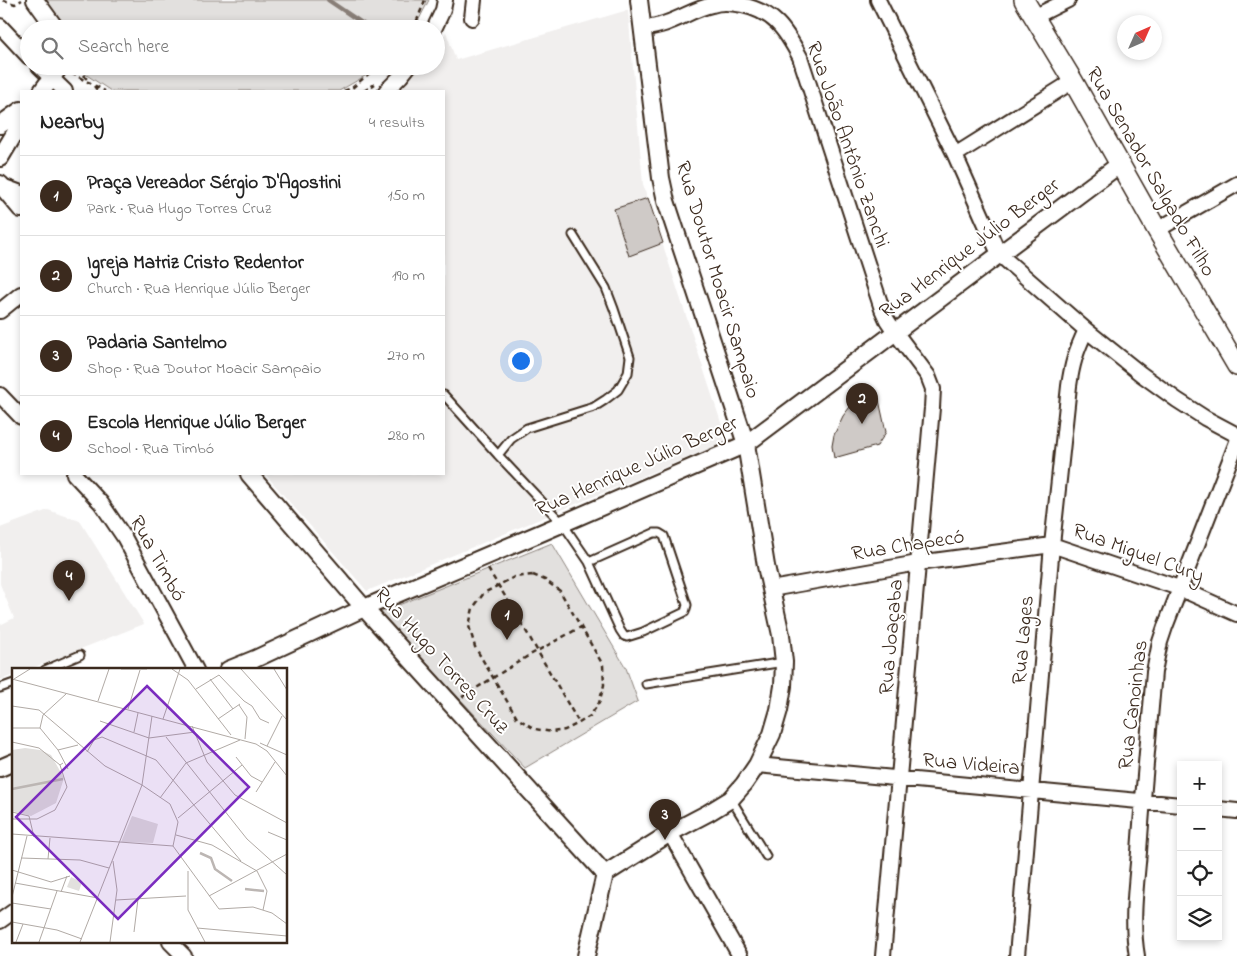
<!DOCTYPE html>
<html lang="en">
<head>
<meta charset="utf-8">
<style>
  :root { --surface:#fff; --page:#f2f2f2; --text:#222; --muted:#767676; --line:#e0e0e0; --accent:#3b2a1e }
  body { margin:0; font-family:"Indie Flower",sans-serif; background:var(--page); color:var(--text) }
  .controls { position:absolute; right:15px; bottom:15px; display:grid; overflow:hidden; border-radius:0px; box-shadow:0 2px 8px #0003 }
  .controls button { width:45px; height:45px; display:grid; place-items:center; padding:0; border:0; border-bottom:1px solid var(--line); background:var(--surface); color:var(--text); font:25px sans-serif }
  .compass { position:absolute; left:1117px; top:15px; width:45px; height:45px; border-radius:50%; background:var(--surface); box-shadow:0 2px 8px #0003; rotate:45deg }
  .you { position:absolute; left:520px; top:360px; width:18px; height:18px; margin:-12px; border:4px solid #fff; border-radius:50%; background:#1a73e8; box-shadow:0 0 0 8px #1a73e833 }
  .badge { display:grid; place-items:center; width:32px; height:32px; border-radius:50%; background:var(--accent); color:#fff; font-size:16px; font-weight:700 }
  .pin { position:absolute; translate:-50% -41px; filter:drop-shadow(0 1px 2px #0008) }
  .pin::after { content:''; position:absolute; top:26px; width:18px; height:15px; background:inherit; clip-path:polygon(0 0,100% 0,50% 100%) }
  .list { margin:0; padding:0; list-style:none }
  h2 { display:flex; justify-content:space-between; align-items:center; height:65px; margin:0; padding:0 20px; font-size:21px }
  h2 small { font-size:16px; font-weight:400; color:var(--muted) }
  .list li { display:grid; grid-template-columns:32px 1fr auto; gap:15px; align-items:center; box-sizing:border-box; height:80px; padding:0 20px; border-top:1px solid var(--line) }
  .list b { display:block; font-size:19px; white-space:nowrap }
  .list p { margin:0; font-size:16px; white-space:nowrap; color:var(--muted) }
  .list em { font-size:16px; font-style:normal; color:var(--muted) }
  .icon { flex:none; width:28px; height:28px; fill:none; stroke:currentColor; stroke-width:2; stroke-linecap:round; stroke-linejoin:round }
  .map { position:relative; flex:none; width:1237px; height:956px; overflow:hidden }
  .search { position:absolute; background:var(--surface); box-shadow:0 2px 8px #0003; left:20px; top:20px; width:425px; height:55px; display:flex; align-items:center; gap:12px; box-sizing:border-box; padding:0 18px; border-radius:28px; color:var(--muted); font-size:19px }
  .panel { position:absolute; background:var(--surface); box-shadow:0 2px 8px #0003; left:20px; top:90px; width:425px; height:385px; border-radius:0px }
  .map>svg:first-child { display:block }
  .built { fill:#f1efee }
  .green { fill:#e2e0de; stroke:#8e857e }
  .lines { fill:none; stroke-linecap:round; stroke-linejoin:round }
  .stream { stroke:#887e77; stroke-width:4 }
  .building { fill:#cfcac7; stroke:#3b2a1e }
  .service-casing { stroke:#3b2a1e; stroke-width:11 }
  .minor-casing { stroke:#3b2a1e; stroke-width:18 }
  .tertiary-casing { stroke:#3b2a1e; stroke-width:20 }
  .secondary-casing { stroke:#3b2a1e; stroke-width:22 }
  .path { stroke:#3b2a1e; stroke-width:2.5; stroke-dasharray:5 4; stroke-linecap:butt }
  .service { stroke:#fff; stroke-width:7 }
  .minor { stroke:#fff; stroke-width:14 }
  .tertiary { stroke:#fff; stroke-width:16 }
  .secondary { stroke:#fff; stroke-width:19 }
  .labels { text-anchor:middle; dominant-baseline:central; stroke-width:4; stroke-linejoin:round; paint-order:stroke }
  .street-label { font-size:21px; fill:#3b2a1e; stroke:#fff }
  .inset-river { fill:none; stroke:#bcb6b3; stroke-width:2.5 }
  .inset-road { fill:none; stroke:#b1aaa5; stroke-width:1 }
  .view { fill:#7b2cbf; fill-opacity:0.15; stroke:#7b2cbf; stroke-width:2.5 }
  .inset-edge { fill:none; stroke:#3b2a1e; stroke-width:2.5 }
</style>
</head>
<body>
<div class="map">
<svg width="1237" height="956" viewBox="0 0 1237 956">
  <rect width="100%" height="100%" fill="#fff"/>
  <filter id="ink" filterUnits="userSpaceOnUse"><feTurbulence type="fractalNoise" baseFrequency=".02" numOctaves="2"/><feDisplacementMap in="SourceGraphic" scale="10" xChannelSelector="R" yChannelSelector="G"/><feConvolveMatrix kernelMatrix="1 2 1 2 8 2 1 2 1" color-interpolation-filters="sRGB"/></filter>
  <g filter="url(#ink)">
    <path class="built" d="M628,10L643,184L727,441L367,591L265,474H444V91H399L422,66H436V48L446,32L456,60Z
      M48,510L80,521L144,624L27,670H14V675L0,680V625L14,618L0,584V528Z"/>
    <path class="green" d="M46,0H429L414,29H65L62,23Z
      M76,66H376L365,76L339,91H111L76,68Z
      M552,543L626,668L638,701L525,768L379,613Z"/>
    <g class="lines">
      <path class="stream" d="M328,0L368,27L373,29"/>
    </g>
    <path class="building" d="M648,198L663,243L629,256L614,209Z
      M877,391L886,432L877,446L834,458L832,446L834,435L843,416L853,403L864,396Z"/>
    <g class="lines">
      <defs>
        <path id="service" d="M573,235L606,288L614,309L630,357L628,373L618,390L605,400L594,407L527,428L511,439L498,455L563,524L589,562L620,630L624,636L627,637L643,632L685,612L687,605L664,536L659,533H654L589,562
          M444,395L498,455
          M45,670L80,655
          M646,684L784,662
          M0,688L14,683
          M731,799L766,856"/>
        <path id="minor" d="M878,0L955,155L999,254L1086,330L1141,374L1177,400L1205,418L1237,435
          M1034,17L1068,0
          M472,18L474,0
          M0,26L29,57
          M434,29L443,10L445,0
          M642,29C651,27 660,26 669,22C683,17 697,8 712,5C721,2 732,3 742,5C774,12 785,29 800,57L882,309L887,320L895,332L928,376L933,389L932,408C915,591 900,773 883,956
          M39,66L65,91
          M386,91L401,76L409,66
          M955,155L1073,81
          M2,186L21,193
          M1157,230L1237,184
          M0,311L21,294
          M0,395L21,417
          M74,474L101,503L124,537L196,670
          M771,589L918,563L1052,545L1179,588L1237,614
          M757,765L1181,805
          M1218,809L1237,811
          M670,833L740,956
          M0,921L14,911
          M170,942L184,956
          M1017,956L1052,545L1069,386C1072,364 1076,351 1086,330
          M1137,956C1131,922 1136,887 1139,852C1143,792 1149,732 1154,672L1160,642L1165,627L1237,442"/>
        <path id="tertiary" d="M35,0L56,29
          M42,91L58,69L59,66
          M0,125L21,110
          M0,158L21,123
          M0,184L21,209
          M249,474L364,608L605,874
          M228,670L255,659L364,608L543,532L746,444L1120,164
          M0,768L14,762
          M605,874L670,833L708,813L731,799L744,784L757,765L772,734L779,710L783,686L784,662L781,635L766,566L746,444L666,201L661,178L639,0
          M586,956L605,874"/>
        <path id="secondary" d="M1024,0L1073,81L1157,230L1237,366"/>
      </defs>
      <use href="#service" class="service-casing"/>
      <use href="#minor" class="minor-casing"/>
      <use href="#tertiary" class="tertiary-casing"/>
      <use href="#secondary" class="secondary-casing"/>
      <path class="path" d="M3,0L15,4L22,0
        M411,29L416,23L425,0
        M82,66L85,77L90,82
        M71,73L105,91
        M94,86L98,91
        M344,91L352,88L378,66
        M364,91L375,84
        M488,569L515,612L579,723
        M533,575L545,580L560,591L603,665L604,685L599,703L590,716L579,723L565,730L552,732L535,729L517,718L475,647L469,626L473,608L484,593L514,577Z
        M462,697L528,656L581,627"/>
      <use href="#service" class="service"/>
      <use href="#minor" class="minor"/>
      <use href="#tertiary" class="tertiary"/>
      <use href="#secondary" class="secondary"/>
    </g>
  </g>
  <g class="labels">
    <g class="street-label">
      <text transform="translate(847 145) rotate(71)">Rua João Antônio Zanchi</text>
      <text transform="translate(1150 172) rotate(60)">Rua Senador Salgado Filho</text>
      <text transform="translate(970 249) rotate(-37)">Rua Henrique Júlio Berger</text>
      <text transform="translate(717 280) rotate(73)">Rua Doutor Moacir Sampaio</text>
      <text transform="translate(637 467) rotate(-24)">Rua Henrique Júlio Berger</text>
      <text transform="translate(908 546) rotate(-9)">Rua Chapecó</text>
      <text transform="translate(1138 554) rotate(20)">Rua Miguel Cury</text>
      <text transform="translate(157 559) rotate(61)">Rua Timbó</text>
      <text transform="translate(892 637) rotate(-85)">Rua Joaçaba</text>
      <text transform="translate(1024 640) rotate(-85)">Rua Lages</text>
      <text transform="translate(441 661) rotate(48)">Rua Hugo Torres Cruz</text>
      <text transform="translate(1134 705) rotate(-83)">Rua Canoinhas</text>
      <text transform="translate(971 765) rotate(5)">Rua Videira</text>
    </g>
  </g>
  <g transform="translate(12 668)">
    <rect width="275" height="275" fill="#fff"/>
    <path d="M13,80L28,82L39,87L52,110L44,135L19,148L0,143V82ZM120,148L146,156L141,175L109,174ZM59,209L70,214L67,223L55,219Z" fill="#e2e0de"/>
    <path class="inset-river" d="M0,121L51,111M188,185L199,190L203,201L220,213M233,221L252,223"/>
    <path class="inset-road" d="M109,1H135M160,1L176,12L219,67M229,1L275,52M262,1L275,22M0,11L244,76L255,83L275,108M2,11L18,1M198,11L221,41M184,21L207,7L232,33L240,38L248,51L257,55M54,26L31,47L28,60L46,82L66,77M86,33L97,1M227,37L235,49L233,71M0,38L27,42L93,98L130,117L158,136L166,154L161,178M116,41L128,2M151,51L168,1M206,51L228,36M88,53L137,70L183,64M180,58L195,94L223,127L275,155M0,60H28M122,64L126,45M154,69L235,171L275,207M0,74L27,80L48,97M248,75L275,87M255,78L270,48M46,82L56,101M75,84L82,72L90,69L144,92L229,193M224,89L239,108L250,114M244,124L263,94M148,130L174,95L228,72M0,144L17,148L22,169M166,150L230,97M0,151H25L43,142L55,119L48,97L51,95M256,164L275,172M0,166L161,178M164,167L200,177L245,203L255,223L251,242M161,178L207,241L241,239L260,245L275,256M9,190L68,192L97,200M36,191L38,170M0,202L39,214L58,208M176,203V242L193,274M3,215L86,230M49,224L55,208M197,228L275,186M0,229L15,168M104,232L174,228M0,235L39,241M0,254L45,262L70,271M185,260L275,268M122,264L126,231M4,274L11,256M27,274L45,223M68,274L130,117L140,48M98,274L105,222L101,193"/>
    <path class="view" d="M135,18L237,119L106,251L4,149Z"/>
    <rect width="275" height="275" class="inset-edge"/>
  </g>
</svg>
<div class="controls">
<button>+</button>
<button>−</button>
<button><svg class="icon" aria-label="locate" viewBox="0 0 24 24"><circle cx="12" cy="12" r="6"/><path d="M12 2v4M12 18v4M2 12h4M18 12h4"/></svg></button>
<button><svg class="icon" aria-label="layers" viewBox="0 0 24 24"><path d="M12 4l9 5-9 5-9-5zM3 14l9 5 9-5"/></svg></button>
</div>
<svg class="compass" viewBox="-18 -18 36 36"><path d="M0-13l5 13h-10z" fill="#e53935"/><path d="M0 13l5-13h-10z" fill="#767676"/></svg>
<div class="you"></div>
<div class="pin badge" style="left:507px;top:640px">1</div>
<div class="pin badge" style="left:862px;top:424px">2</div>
<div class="pin badge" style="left:665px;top:840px">3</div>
<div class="pin badge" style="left:69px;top:601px">4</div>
<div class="search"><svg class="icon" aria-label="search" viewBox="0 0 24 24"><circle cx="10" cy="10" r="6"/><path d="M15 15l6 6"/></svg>Search here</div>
<section class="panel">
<h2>Nearby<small>4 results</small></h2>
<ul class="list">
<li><span class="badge">1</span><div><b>Praça Vereador Sérgio D'Agostini</b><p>Park · Rua Hugo Torres Cruz</p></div><em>150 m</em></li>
<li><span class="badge">2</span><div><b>Igreja Matriz Cristo Redentor</b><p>Church · Rua Henrique Júlio Berger</p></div><em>190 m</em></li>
<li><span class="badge">3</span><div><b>Padaria Santelmo</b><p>Shop · Rua Doutor Moacir Sampaio</p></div><em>270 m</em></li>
<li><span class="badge">4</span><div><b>Escola Henrique Júlio Berger</b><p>School · Rua Timbó</p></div><em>280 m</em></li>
</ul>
</section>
</div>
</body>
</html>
